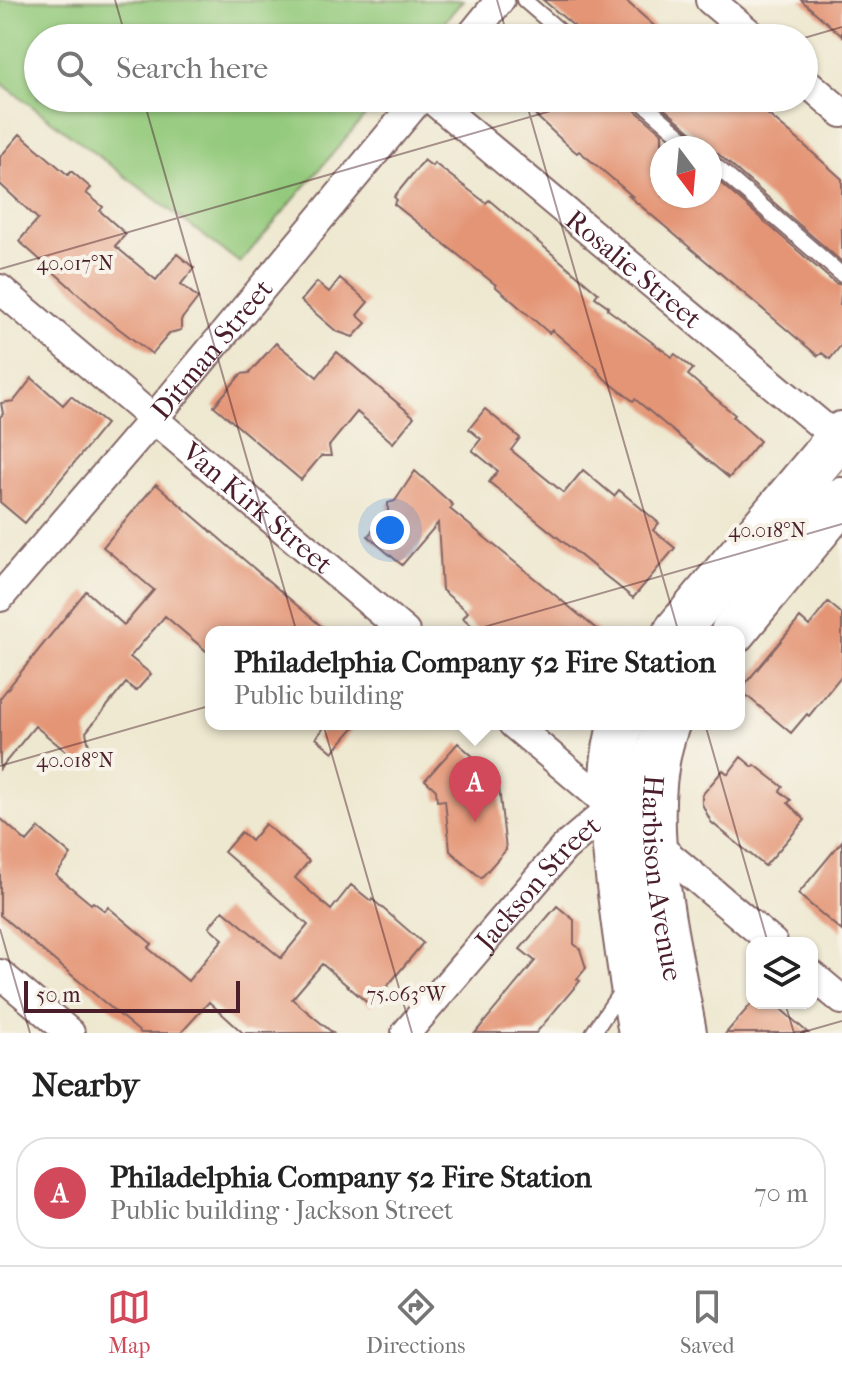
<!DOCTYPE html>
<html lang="en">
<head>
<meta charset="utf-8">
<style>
  :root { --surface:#fff; --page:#f6f6f6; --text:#222; --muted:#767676; --line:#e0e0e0; --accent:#d1495b }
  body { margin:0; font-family:"IM FELL French Canon",serif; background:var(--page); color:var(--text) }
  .controls { position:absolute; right:24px; bottom:24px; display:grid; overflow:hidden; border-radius:16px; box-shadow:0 2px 6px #0004 }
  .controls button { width:72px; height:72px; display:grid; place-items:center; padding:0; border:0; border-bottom:2px solid var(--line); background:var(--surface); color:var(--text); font:40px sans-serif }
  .compass { position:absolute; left:650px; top:136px; width:72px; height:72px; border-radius:50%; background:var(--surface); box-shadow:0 2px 6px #0004; rotate:164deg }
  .scale { position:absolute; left:24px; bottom:20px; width:216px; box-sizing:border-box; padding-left:8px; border:4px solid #4a1f2b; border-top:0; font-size:22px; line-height:28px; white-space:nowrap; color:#4a1f2b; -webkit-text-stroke:6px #f7f3e8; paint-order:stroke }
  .you { position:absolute; left:390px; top:530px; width:28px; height:28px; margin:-20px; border:6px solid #fff; border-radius:50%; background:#1a73e8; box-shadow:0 0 0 12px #1a73e833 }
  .badge { display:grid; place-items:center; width:52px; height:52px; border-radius:50%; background:var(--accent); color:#fff; font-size:26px; font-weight:700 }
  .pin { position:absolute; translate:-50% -66px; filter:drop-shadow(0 2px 4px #0008) }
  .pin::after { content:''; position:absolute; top:42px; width:28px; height:24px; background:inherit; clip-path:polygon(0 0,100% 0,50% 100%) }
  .popup { position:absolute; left:205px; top:626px; width:540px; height:104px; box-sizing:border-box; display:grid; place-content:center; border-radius:16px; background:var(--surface); filter:drop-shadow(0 2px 6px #0005); font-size:26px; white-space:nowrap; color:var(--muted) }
  .popup b { font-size:30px; color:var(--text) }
  .popup::after { content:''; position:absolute; left:50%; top:100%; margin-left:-16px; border:16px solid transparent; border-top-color:var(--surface) }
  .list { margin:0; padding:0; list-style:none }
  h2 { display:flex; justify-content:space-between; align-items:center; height:104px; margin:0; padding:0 32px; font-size:34px }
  h2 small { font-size:26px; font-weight:400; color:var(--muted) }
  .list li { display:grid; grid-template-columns:52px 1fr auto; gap:24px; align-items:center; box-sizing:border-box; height:112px; margin:0 16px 16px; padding:0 16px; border:2px solid var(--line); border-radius:32px }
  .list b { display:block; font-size:30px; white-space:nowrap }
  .list p { margin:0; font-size:26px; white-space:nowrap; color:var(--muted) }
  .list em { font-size:26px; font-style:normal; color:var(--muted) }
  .icon { flex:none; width:44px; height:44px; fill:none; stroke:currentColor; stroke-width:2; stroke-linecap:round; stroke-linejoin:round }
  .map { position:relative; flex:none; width:842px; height:1033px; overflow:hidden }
  .search { position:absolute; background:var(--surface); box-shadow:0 2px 6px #0004; left:24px; right:24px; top:24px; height:88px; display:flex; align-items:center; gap:20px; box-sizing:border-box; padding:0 28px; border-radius:44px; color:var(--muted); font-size:30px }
  .sheet { height:232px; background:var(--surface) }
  nav { display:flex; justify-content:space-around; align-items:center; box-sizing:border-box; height:112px; border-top:2px solid var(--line); background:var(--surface); font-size:22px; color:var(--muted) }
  nav a { display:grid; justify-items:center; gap:4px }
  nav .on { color:var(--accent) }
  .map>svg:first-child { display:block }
  .green { fill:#94ca7d; stroke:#6f7454; stroke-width:2 }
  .building { fill:#e49576 }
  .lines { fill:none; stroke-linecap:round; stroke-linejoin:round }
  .service-casing { stroke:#836565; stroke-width:18 }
  .minor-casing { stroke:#836565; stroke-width:32 }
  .primary-casing { stroke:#836565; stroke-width:48 }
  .service { stroke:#fff; stroke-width:14 }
  .minor { stroke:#fff; stroke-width:28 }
  .primary { stroke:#fff; stroke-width:44 }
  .ticks { fill:none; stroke:#4a1f2b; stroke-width:2; stroke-opacity:0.45 }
  .labels { text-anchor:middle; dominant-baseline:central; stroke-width:8; stroke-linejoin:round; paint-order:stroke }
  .street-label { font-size:28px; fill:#4a1f2b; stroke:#f7f3e8 }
  .ticks-label { font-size:20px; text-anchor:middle; fill:#4a1f2b; stroke:#f7f3e8; stroke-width:8; stroke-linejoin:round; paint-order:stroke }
</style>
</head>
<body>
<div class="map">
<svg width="842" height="1033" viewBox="0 0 842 1033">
  <rect width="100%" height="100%" fill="#f7f3e8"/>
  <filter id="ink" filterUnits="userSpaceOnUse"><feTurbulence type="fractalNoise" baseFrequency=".0125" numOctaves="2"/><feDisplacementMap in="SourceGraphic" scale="16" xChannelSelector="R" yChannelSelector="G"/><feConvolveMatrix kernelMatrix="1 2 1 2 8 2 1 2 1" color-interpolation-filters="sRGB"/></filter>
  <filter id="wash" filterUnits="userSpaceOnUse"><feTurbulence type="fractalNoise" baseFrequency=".006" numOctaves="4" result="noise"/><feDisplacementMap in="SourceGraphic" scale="32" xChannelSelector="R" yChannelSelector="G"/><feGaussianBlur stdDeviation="1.8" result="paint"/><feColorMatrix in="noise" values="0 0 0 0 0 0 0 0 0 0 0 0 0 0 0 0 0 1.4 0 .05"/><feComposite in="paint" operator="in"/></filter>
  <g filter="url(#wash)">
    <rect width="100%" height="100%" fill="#eee8d0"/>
    <path class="green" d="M0,0H463L431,38H38V98H380L240,263L0,82Z"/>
    <g id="blocks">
      <path class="building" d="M543,0H625L668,38H588Z
        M801,0H842V36Z
        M517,98H595L604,106L609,98H627L630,106L662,133V196H710V174L835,283L842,285L840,305L842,306V344L830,359L822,353L818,356L629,196H632L608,175L579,151L577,153L566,144Z
        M652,98H748L795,137L842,179V262L717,153L710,151V148Z
        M20,134L68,175L71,171L91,188L86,193L103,207L100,211L126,234L115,246L156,280L177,254L194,268L181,284L198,298L181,320V330L170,333L152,354L105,318L19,241L38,219L0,184V157Z
        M424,160L432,166L434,163L486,203L489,200L598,293L595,297L609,307L607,309L672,357L675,354L693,369L688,375L735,415L733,417L760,441L729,478L635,399L633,401L605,379L597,370L598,369L552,330L549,333L495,286L496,285L394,204L397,200L394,197Z
        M340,278L368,302L357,315L366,323L353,337L336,331L301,301L317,282L329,292Z
        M276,343L317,377L337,352L414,417L393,443L357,412L329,446L331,456H321L301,480L214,406L241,374L249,373Z
        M32,378L63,405L71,396L106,424L25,523L0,502V417L3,414L1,403L14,401Z
        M485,409L520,438L511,450L564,493L583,470L614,496L619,490L659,523L653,530L675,548L633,598L489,482L498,471L472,450L481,439L469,429Z
        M415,471L453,505L450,509L600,632H479L463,618L468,612L442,590L438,523L402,565L384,550L368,536L388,513V503L395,501Z
        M156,484L328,632H211V655L165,616L130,657L151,674L136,691L126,683L86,732L90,751L80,763L35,726L0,769V698L86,591L124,625L154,590L103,547Z
        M828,602L842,614V675L809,716L807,714L791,733L740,690L800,618L809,626Z
        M327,724H357L333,752L316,738Z
        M458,743L498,779L506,850L481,878L450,851L445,800L437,801L436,790L425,780Z
        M741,757L753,767L755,765L783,787L780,791L791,800L788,803L805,820L765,866L711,822L702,804V795L723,770L728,774Z
        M0,818L27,842L39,828L71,855L56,875L91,904L93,902L105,911L108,907L152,944L148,948L188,981L223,939L209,927L223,910L281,958L308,925L224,852L241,832L251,841L265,824L309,861L295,878L331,910L351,885L371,901L372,899L423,943L371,1006L322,964L292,999L333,1033H243L209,1002L181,1033H141L0,915Z
        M842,841V931L798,894Z
        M557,906L574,920V944L580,949L586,968L577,979L580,981L536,1033H475L535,961L520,949Z
        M752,1003H774L808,1033H726Z"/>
    </g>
  </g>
  <g filter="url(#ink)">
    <use href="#blocks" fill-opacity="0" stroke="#836565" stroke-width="2"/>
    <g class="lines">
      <defs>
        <path id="service" d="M524,0L568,38
          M637,98L695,148
          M710,161L842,275
          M593,1033L622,990"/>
        <g id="minor">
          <path d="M710,0L755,38"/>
          <path d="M469,38L500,0"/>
          <path d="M804,80L842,113"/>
          <path id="s1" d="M430,98L838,439"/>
          <path id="s2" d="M0,289L405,632"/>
          <path id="s3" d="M0,597L154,418L420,98"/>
          <path d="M513,724L773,943"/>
          <path d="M0,974L70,1033"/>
          <path d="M812,975L842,1000"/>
          <path id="s4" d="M406,1033L564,848L611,808"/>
        </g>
        <g id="primary">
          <path d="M676,632L842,434"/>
          <path d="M733,632L842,500"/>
          <path d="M621,724C605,776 613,832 619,885C625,935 632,984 641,1033"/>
          <path id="s5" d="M667,724C633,814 668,940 684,1033"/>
        </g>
      </defs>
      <use href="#service" class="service-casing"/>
      <use href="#minor" class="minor-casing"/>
      <use href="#primary" class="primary-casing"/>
      <use href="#service" class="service"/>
      <use href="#minor" class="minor"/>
      <use href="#primary" class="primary"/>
    </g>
  </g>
  <path class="ticks" d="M115,0L126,38M497,0L508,38M804,38L842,27M143,98L412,1033M525,98L768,943M0,269L596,98M0,766L842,524M0,929L30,1033M785,1003L794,1033M800,1033L842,1021"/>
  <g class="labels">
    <g class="street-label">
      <text stroke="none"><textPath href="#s1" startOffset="266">Rosalie Street</textPath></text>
      <text stroke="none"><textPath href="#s3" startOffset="326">Ditman Street</textPath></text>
      <text stroke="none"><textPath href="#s2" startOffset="338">Van Kirk Street</textPath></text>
      <text stroke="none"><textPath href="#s5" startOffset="156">Harbison Avenue</textPath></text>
      <text stroke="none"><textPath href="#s4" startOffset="200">Jackson Street</textPath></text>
    </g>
  </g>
  <g class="ticks-label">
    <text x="75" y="270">40.017°N</text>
    <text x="767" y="537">40.018°N</text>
    <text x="75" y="767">40.018°N</text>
    <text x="406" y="1001">75.063°W</text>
  </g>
</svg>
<div class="controls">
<button><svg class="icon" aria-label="layers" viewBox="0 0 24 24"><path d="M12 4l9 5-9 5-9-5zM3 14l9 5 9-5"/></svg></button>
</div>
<svg class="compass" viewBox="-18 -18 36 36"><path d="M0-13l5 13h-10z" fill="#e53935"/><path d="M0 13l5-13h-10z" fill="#767676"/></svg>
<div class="scale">50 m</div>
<div class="you"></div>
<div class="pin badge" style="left:475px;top:822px">A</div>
<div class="popup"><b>Philadelphia Company 52 Fire Station</b>Public building</div>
<div class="search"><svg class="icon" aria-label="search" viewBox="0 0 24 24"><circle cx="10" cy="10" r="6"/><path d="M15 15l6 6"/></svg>Search here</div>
</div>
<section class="sheet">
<h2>Nearby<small></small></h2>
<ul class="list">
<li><span class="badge">A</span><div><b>Philadelphia Company 52 Fire Station</b><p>Public building · Jackson Street</p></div><em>70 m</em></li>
</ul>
</section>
<nav>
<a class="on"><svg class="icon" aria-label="map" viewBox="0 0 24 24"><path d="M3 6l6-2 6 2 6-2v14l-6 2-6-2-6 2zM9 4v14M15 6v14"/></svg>Map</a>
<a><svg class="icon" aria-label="directions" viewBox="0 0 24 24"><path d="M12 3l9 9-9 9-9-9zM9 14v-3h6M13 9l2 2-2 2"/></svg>Directions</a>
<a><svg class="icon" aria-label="saved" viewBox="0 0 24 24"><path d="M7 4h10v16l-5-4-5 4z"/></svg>Saved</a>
</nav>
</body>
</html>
